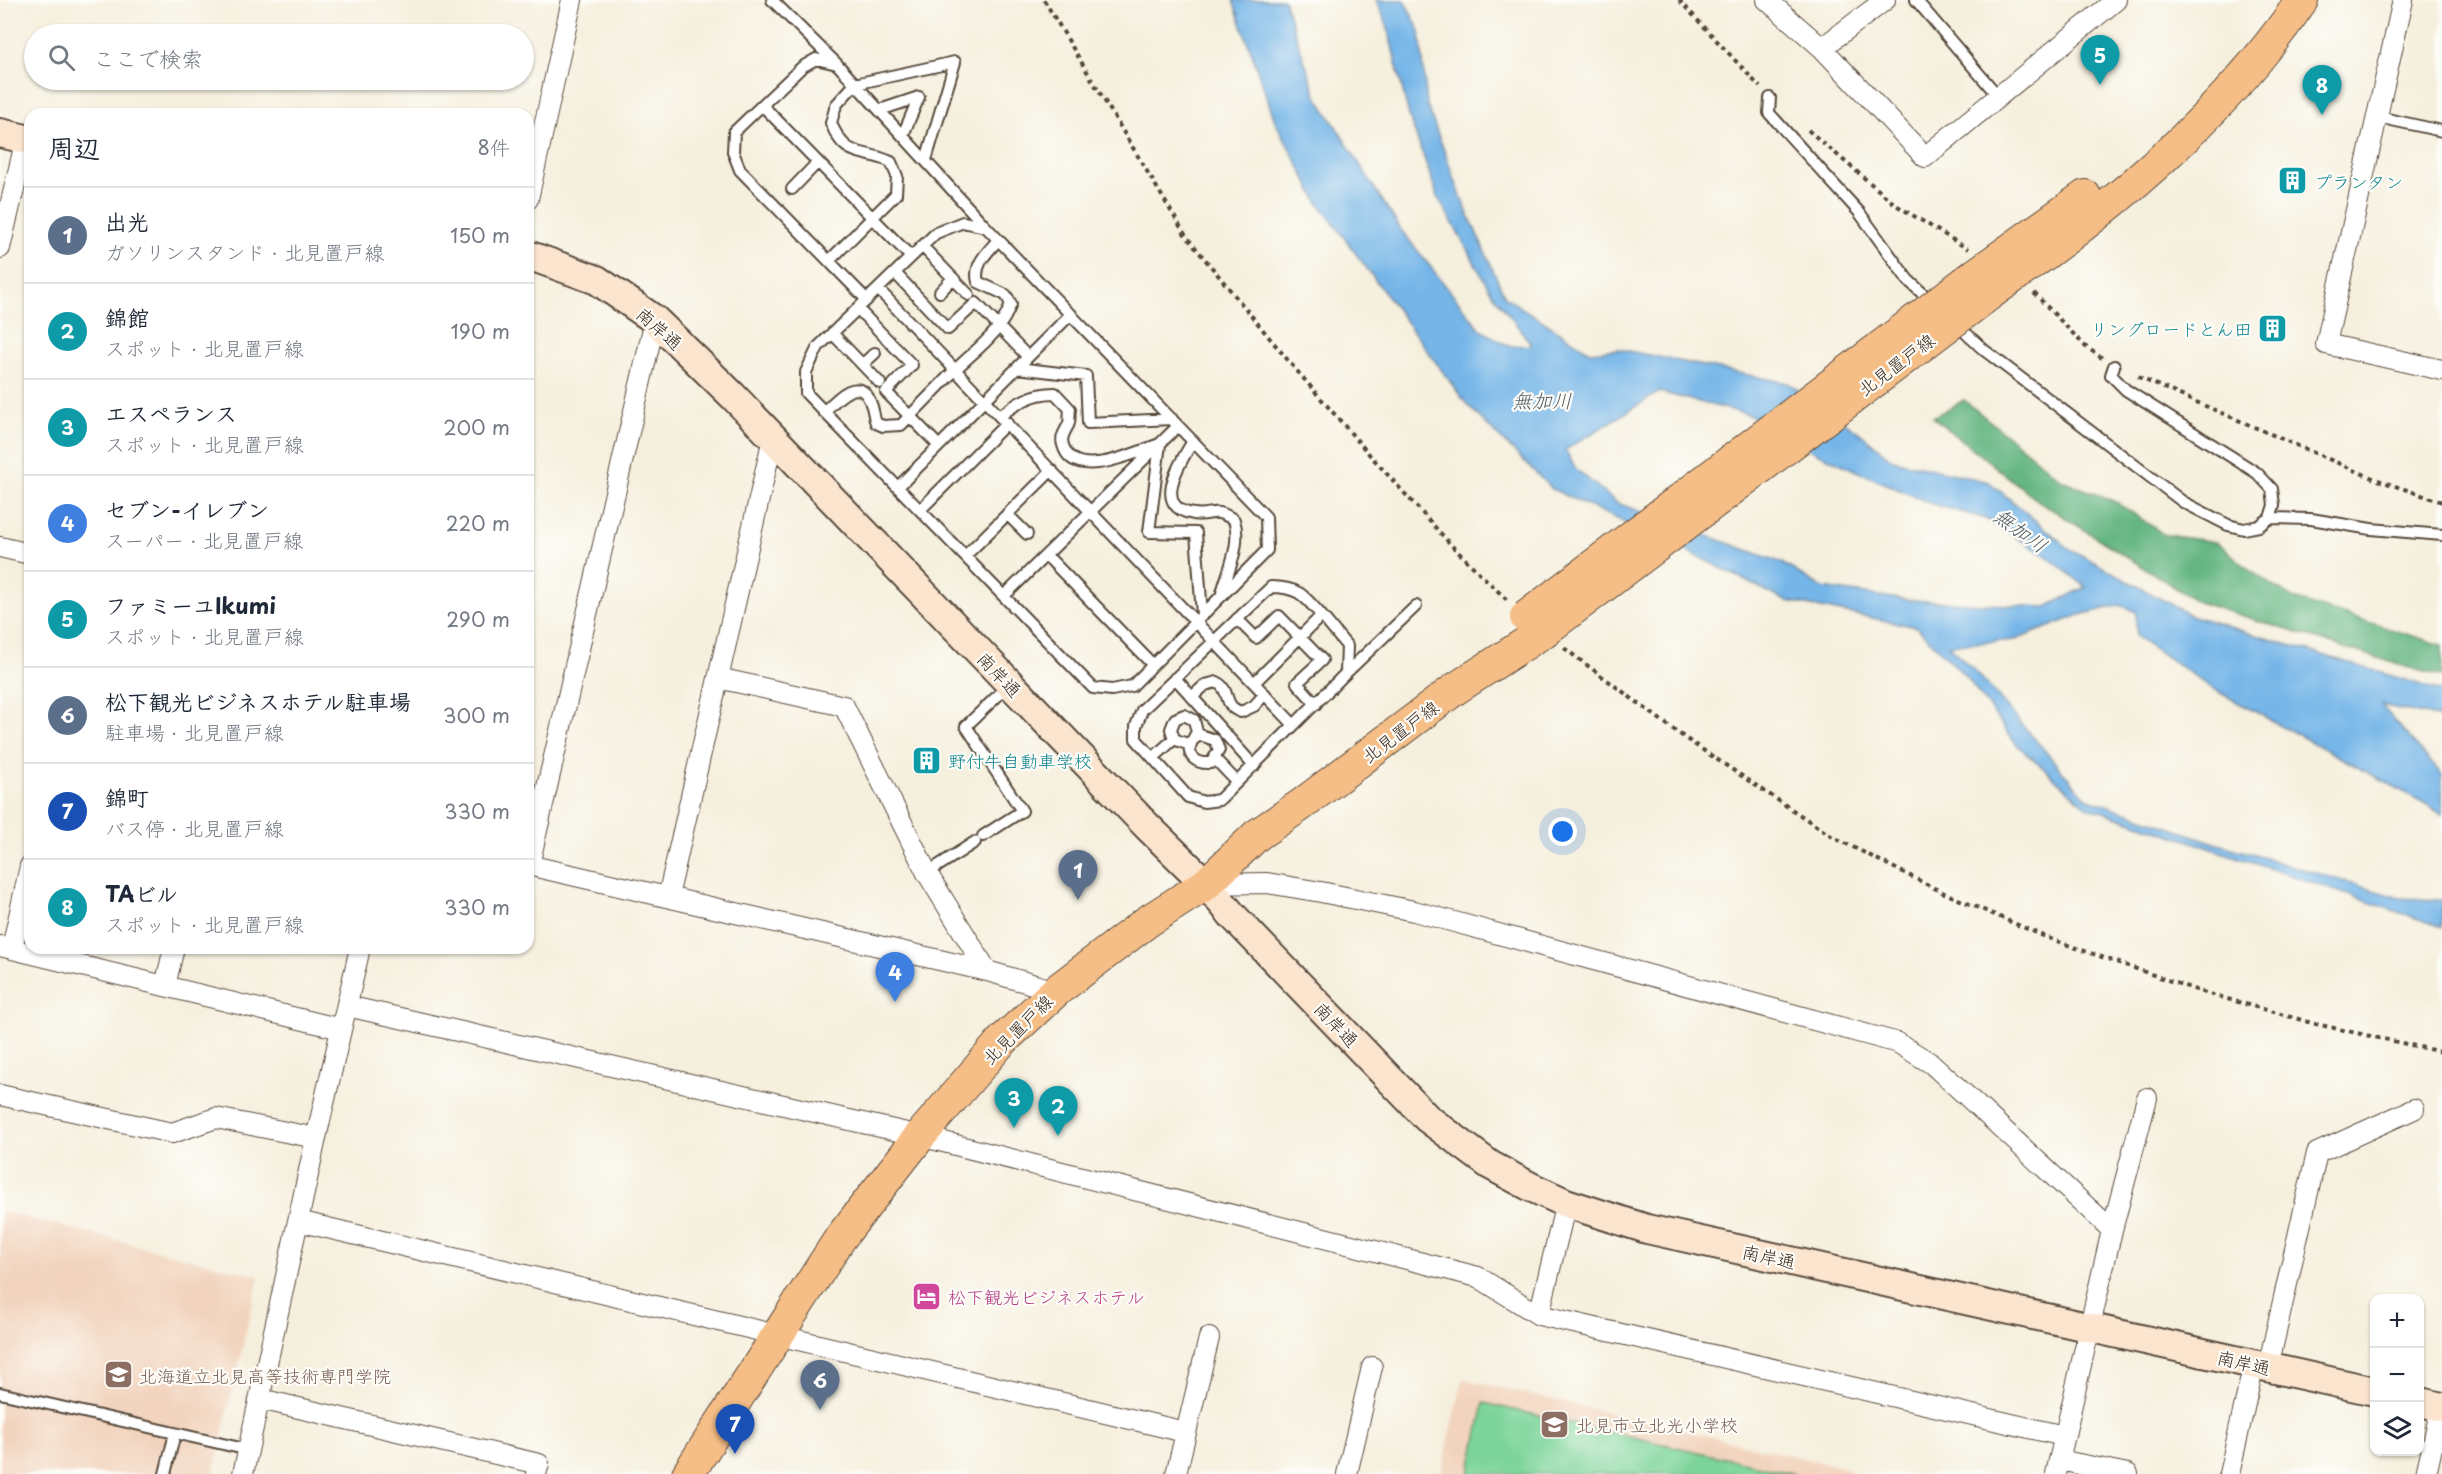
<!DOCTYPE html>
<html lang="ja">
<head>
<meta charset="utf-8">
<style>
  :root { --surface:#fff; --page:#f6f6f7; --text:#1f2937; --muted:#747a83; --line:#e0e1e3; --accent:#d1495b }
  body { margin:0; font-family:"Playpen Sans","Klee One",sans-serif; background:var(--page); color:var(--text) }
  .controls { position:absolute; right:18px; bottom:18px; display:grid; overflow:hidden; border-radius:12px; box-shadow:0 2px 4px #0004 }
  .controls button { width:54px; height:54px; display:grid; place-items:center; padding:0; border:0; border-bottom:2px solid var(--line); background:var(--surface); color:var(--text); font:30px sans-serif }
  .you { position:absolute; left:1563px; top:832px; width:21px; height:21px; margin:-15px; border:4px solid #fff; border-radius:50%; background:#1a73e8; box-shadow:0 0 0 9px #1a73e833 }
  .badge { display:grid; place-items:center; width:39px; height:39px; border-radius:50%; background:var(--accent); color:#fff; font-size:20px; font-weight:700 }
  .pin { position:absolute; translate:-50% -50px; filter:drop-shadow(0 2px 3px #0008) }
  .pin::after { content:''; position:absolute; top:32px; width:21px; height:18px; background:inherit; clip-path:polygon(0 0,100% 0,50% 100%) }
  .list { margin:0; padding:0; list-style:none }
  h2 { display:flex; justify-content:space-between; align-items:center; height:78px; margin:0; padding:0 24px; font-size:26px }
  h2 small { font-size:20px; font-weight:400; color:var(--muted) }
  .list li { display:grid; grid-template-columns:39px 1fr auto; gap:18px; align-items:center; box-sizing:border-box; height:96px; padding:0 24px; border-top:2px solid var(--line) }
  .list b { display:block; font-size:22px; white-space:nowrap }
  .list p { margin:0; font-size:20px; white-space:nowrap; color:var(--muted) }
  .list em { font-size:20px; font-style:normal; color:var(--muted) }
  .icon { flex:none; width:33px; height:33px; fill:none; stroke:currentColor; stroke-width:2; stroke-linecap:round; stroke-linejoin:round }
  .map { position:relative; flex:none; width:2442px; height:1474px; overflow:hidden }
  .search { position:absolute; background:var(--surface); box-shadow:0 2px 4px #0004; left:24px; top:24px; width:510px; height:66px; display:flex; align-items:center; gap:15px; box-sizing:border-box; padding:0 21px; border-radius:33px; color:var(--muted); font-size:22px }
  .panel { position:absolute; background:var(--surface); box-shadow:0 2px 4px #0004; left:24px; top:108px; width:510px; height:846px; border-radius:18px }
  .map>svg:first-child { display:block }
  .built { fill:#f2d4be }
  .green { fill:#7cd49a; stroke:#5c7f5c; stroke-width:1.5 }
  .forest { fill:#65b682; stroke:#507050; stroke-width:1.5 }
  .water { fill:#74b5e8; stroke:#587083; stroke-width:1.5; fill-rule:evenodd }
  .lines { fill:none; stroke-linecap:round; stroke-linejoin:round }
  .service-casing { stroke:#57483b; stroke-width:14 }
  .minor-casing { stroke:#57483b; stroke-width:22 }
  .secondary-casing { stroke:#57483b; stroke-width:32 }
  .primary-casing { stroke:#57483b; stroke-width:34 }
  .path { stroke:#57483b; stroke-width:4; stroke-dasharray:4.5 4.5; stroke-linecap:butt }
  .service { stroke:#fff; stroke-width:10 }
  .minor { stroke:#fff; stroke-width:20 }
  .secondary { stroke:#fbe5cf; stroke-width:28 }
  .primary { stroke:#f6be87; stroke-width:32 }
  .primary-bridge-casing { stroke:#57483b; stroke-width:34; stroke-linecap:butt }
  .primary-bridge { stroke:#f6be87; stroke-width:32 }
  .labels { text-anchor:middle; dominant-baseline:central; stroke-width:4.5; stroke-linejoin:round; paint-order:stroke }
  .culture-label { font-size:18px; fill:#0d838f; stroke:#fdfcf7; text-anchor:start }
  .street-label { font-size:18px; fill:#3b2a1e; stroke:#fdfcf7 }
  .hotel-label { font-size:18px; fill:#b23c85; stroke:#fdfcf7; text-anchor:start }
  .education-label { font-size:18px; fill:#785e54; stroke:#fdfcf7; text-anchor:start }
  .water-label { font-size:20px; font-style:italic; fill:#4f5b65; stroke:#fdfcf7 }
</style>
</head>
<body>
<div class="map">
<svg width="2442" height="1474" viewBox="0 0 2442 1474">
  <rect width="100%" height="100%" fill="#fdfcf7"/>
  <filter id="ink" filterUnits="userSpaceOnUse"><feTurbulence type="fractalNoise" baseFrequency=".0167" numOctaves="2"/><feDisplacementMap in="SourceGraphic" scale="12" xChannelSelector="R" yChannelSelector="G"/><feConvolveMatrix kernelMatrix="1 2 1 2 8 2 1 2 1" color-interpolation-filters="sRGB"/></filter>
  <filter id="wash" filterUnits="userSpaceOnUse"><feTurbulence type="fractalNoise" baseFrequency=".008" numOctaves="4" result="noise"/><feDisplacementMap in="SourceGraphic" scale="24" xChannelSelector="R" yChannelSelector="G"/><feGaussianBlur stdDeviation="1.35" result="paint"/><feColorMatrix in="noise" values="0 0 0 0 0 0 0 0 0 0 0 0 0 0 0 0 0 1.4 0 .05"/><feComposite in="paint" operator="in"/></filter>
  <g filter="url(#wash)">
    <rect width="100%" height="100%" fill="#f5efdd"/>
    <path class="built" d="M0,1211L259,1276L213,1474H0Z
      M1463,1379L1850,1469L1849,1474H1441Z"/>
    <path class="green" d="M1484,1403L1795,1474H1469Z"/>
    <path class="forest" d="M1964,400L2062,480L2118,503L2165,535L2217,542L2252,572L2294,599L2442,645V676L2416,670L2198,602L2037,500L1933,417Z"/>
    <path class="water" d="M1233,0H1284L1316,95L1401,230L1481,330L1508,346L1532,345L1490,290L1438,197L1409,116L1387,25L1376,0H1404L1420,31L1427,105L1465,207L1505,297L1591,352L1619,349L1788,383L1856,430L1893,460L1989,482L2070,549L2190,615L2442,691V718L2381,705L2442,775V815L2426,804L2215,690L2136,636V612L2120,605L2080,615L2015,640L1948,645L1978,674L2086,798L2215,843L2400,898L2442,900V927L2086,806L2016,744L1968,679L1917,627L1786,601L1695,555L1552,489L1468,406L1318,202L1275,121ZM1659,392L1747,414L1819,454L1929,503L1986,519L2045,555L2086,587L2046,607L1908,600L1823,588L1780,562L1617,503L1576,469L1565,450Z"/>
  </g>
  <g filter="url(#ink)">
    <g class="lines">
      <defs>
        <path id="service" d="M772,0L837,64
          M1916,0L1998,96
          M1770,98L1769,113L1859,212L1908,280L1933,303
          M762,105L911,257
          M880,110L919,97L903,135
          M2378,117L2442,131
          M792,189L818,162
          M963,222L986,227L1266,517L1267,550L1132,686L1112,690L1093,688L806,393V372L818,347L936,233Z
          M922,246L969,295
          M829,261L896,194L897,176L891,162C860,148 846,160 831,123L836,105L855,84L955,62L926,160
          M895,273L948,329L976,303L1028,357
          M878,289L1294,725
          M940,292L953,278
          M867,300L740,170L733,152L734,132L802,67L816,59L837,64L986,227
          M858,309L912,365L886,392L939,446
          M1955,323L1984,350L2183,502L2228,525L2244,529L2259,526L2270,518L2274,505L2272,489L2257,473L2126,390L2111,375L2114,366
          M832,333L880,383
          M863,364L875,353
          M1017,368L1086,376L1088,423L1172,419
          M824,412C837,398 861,373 871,404C874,410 873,416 876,423L883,426L901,425C919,407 936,389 954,371C975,350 1001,333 1011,304L1006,295L978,282C973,264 988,252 998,240
          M1000,416C1017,403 1032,393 1055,393L1070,409C1069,414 1070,419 1069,423C1066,431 1060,436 1063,445C1073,483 1136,452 1160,444L1149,532L1196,533L1202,615
          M1193,441C1181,461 1150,508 1194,514C1212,517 1213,506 1234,520C1242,544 1228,570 1222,593
          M898,487L1071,314
          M920,510L1007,423
          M1007,514L1027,534
          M2270,518L2311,519L2371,529L2442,535
          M1046,555L1153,665
          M965,556L1052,470
          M1271,587C1281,587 1290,588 1299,593C1312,601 1335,633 1347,646L1346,673L1219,800L1204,802L1188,797L1136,739V726L1142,710Z
          M1004,596L1178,426
          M1237,619L1256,638L1279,616L1322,660L1297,683L1316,704
          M1346,673L1416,606
          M1175,678L1254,766
          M1254,683L1321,616
          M1192,697L1205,685L1217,682C1232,692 1222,706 1241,712L1254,706L1265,694
          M1192,741C1185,757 1197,764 1211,763L1219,750L1215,740L1200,735L1187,744L1174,739L1171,729L1175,719L1184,715L1194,720L1197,732L1192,741
          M1153,758L1174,739
          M1215,759L1237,782
          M983,836L1022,811L966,726L1010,684
          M927,873L975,842
          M0,1393L249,1450
          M165,1474L175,1433"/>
        <path id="minor" d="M1767,0L1822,48L1925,157L2116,0
          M2403,0L2326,344L2442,370
          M1822,48L1885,0
          M528,199L572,0
          M0,248L26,139
          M0,547L30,554
          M718,678L844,706L927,873L987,971
          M528,865L987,971L1056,991
          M529,865L655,320
          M1206,884L1267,883L1321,892L1414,911L1898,1043L1932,1064L2112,1230
          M668,897L773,438
          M0,946L341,1029
          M12,948L30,866
          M165,986L174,948
          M347,1006L920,1136L1478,1277L1539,1315L2064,1436
          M0,1095L172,1133L216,1118L316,1138
          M298,1221L1185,1432
          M1539,1315L1566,1203
          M2268,1367L2317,1153L2414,1109
          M260,1399L539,1464L536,1474
          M2059,1460L2128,1474
          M243,1474L316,1138L360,948
          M1176,1474L1209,1338
          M1347,1474L1372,1367
          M2056,1474L2112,1230L2147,1098
          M2229,1474L2254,1364
          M2426,1474L2442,1403"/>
        <path id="secondary" d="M0,133L30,140
          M528,255L597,280L655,320L733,396L1147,826L1206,884L1233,916L1427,1118L1490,1165L1531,1187L1566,1203L1647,1229L2374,1391
          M2420,1402L2442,1407"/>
        <path id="primary" d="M1976,274L2085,196
          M1995,290C2111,209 2222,118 2302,0
          M688,1474L841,1237L920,1136L1001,1042L1056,991L1148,921L1206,884L1257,835L1301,805L1455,689L1543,632"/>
      </defs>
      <use href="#service" class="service-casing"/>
      <use href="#minor" class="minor-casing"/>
      <use href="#secondary" class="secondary-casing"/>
      <use href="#primary" class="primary-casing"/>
      <path class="path" d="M1044,0L1186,236L1291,364L1369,454L1453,547L1508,601
        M1679,0L1760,87
        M1808,130L1896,205L1968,249
        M2034,293L2086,347L2102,358
        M2138,377L2375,479L2442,502
        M1564,648L1685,738L1833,837L1942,892L2048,938L2199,991L2316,1024L2442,1052"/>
      <use href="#service" class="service"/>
      <use href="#minor" class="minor"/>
      <use href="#secondary" class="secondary"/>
      <use href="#primary" class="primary"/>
      <defs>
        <path id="primary-bridge" d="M1526,617L1976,274
          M1543,632L1995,290"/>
      </defs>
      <use href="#primary-bridge" class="primary-bridge-casing"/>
      <use href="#primary-bridge" class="primary-bridge"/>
    </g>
  </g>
  <defs>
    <symbol id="building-square" viewBox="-11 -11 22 22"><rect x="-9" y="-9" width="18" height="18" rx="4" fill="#0f9aa8" stroke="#fdfcf7"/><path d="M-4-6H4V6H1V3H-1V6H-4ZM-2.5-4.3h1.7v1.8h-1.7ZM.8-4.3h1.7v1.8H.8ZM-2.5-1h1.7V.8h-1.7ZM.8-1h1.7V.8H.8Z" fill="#fff"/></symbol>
    <symbol id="hotel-square" viewBox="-11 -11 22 22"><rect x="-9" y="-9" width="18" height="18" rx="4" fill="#d1479c" stroke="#fdfcf7"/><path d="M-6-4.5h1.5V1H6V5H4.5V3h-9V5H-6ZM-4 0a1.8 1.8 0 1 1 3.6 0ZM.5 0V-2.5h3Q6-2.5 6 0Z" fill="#fff"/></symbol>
    <symbol id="university-square" viewBox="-11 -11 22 22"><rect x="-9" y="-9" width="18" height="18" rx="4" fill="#8d6e63" stroke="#fdfcf7"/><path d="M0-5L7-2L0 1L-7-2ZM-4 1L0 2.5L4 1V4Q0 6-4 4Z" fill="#fff"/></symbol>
    <symbol id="school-square" viewBox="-11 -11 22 22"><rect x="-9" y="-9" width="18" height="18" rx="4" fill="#8d6e63" stroke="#fdfcf7"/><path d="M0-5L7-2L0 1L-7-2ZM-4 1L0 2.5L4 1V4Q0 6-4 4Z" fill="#fff"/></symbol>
  </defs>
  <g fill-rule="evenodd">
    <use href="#building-square" x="2276" y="164" width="33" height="33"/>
    <use href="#building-square" x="2256" y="312" width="33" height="33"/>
    <use href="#building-square" x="910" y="744" width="33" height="33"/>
    <use href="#hotel-square" x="910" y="1280" width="33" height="33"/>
    <use href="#university-square" x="102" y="1358" width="33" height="33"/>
    <use href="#school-square" x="1538" y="1408" width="33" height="33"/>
  </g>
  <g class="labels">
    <g class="culture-label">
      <text x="2314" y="181">プランタン</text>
      <text x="2252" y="328" text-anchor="end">リングロードとん田</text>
      <text x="948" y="760">野付牛自動車学校</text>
    </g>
    <g class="street-label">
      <text transform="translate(660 328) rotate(41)">南岸通</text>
      <text transform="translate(1896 364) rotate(-37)">北見置戸線</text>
      <text transform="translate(1000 674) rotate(46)">南岸通</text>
      <text transform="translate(1400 731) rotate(-37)">北見置戸線</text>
      <text transform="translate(1337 1024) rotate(46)">南岸通</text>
      <text transform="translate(1017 1029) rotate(-45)">北見置戸線</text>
      <text transform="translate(1769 1256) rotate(12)">南岸通</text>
      <text transform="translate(2244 1362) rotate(13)">南岸通</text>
    </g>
    <g class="hotel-label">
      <text x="948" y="1296">松下観光ビジネスホテル</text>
    </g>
    <g class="education-label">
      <text x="139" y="1375">北海道立北見高等技術専門学院</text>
      <text x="1576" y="1424">北見市立北光小学校</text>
    </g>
    <g class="water-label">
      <text x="1542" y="400">無加川</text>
      <text transform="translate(2021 530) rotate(36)">無加川</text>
    </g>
  </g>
</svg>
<div class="controls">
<button>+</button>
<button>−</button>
<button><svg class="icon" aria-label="layers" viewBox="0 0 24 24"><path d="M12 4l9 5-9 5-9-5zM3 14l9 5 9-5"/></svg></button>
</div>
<div class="you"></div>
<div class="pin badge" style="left:1078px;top:900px;background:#5c6f8a">1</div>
<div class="pin badge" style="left:1058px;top:1136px;background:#0f9aa8">2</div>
<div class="pin badge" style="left:1014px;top:1128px;background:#0f9aa8">3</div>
<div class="pin badge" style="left:895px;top:1002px;background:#3f7fe0">4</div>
<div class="pin badge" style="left:2100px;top:85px;background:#0f9aa8">5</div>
<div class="pin badge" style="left:820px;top:1410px;background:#5c6f8a">6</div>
<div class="pin badge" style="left:735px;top:1454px;background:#1a4fb4">7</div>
<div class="pin badge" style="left:2322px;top:115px;background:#0f9aa8">8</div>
<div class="search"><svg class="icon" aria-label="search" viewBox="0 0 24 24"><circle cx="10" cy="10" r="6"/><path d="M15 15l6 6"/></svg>ここで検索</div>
<section class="panel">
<h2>周辺<small>8件</small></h2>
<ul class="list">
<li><span class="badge" style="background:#5c6f8a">1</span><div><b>出光</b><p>ガソリンスタンド · 北見置戸線</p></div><em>150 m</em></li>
<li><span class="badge" style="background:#0f9aa8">2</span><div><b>錦館</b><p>スポット · 北見置戸線</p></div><em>190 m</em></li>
<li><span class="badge" style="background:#0f9aa8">3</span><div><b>エスペランス</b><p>スポット · 北見置戸線</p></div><em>200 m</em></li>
<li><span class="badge" style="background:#3f7fe0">4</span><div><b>セブン-イレブン</b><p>スーパー · 北見置戸線</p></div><em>220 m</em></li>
<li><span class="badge" style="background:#0f9aa8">5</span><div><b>ファミーユIkumi</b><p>スポット · 北見置戸線</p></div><em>290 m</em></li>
<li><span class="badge" style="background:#5c6f8a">6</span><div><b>松下観光ビジネスホテル駐車場</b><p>駐車場 · 北見置戸線</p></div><em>300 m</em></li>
<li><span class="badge" style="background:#1a4fb4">7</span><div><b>錦町</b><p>バス停 · 北見置戸線</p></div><em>330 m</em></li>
<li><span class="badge" style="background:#0f9aa8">8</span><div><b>TAビル</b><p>スポット · 北見置戸線</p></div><em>330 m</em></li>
</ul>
</section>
</div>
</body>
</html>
